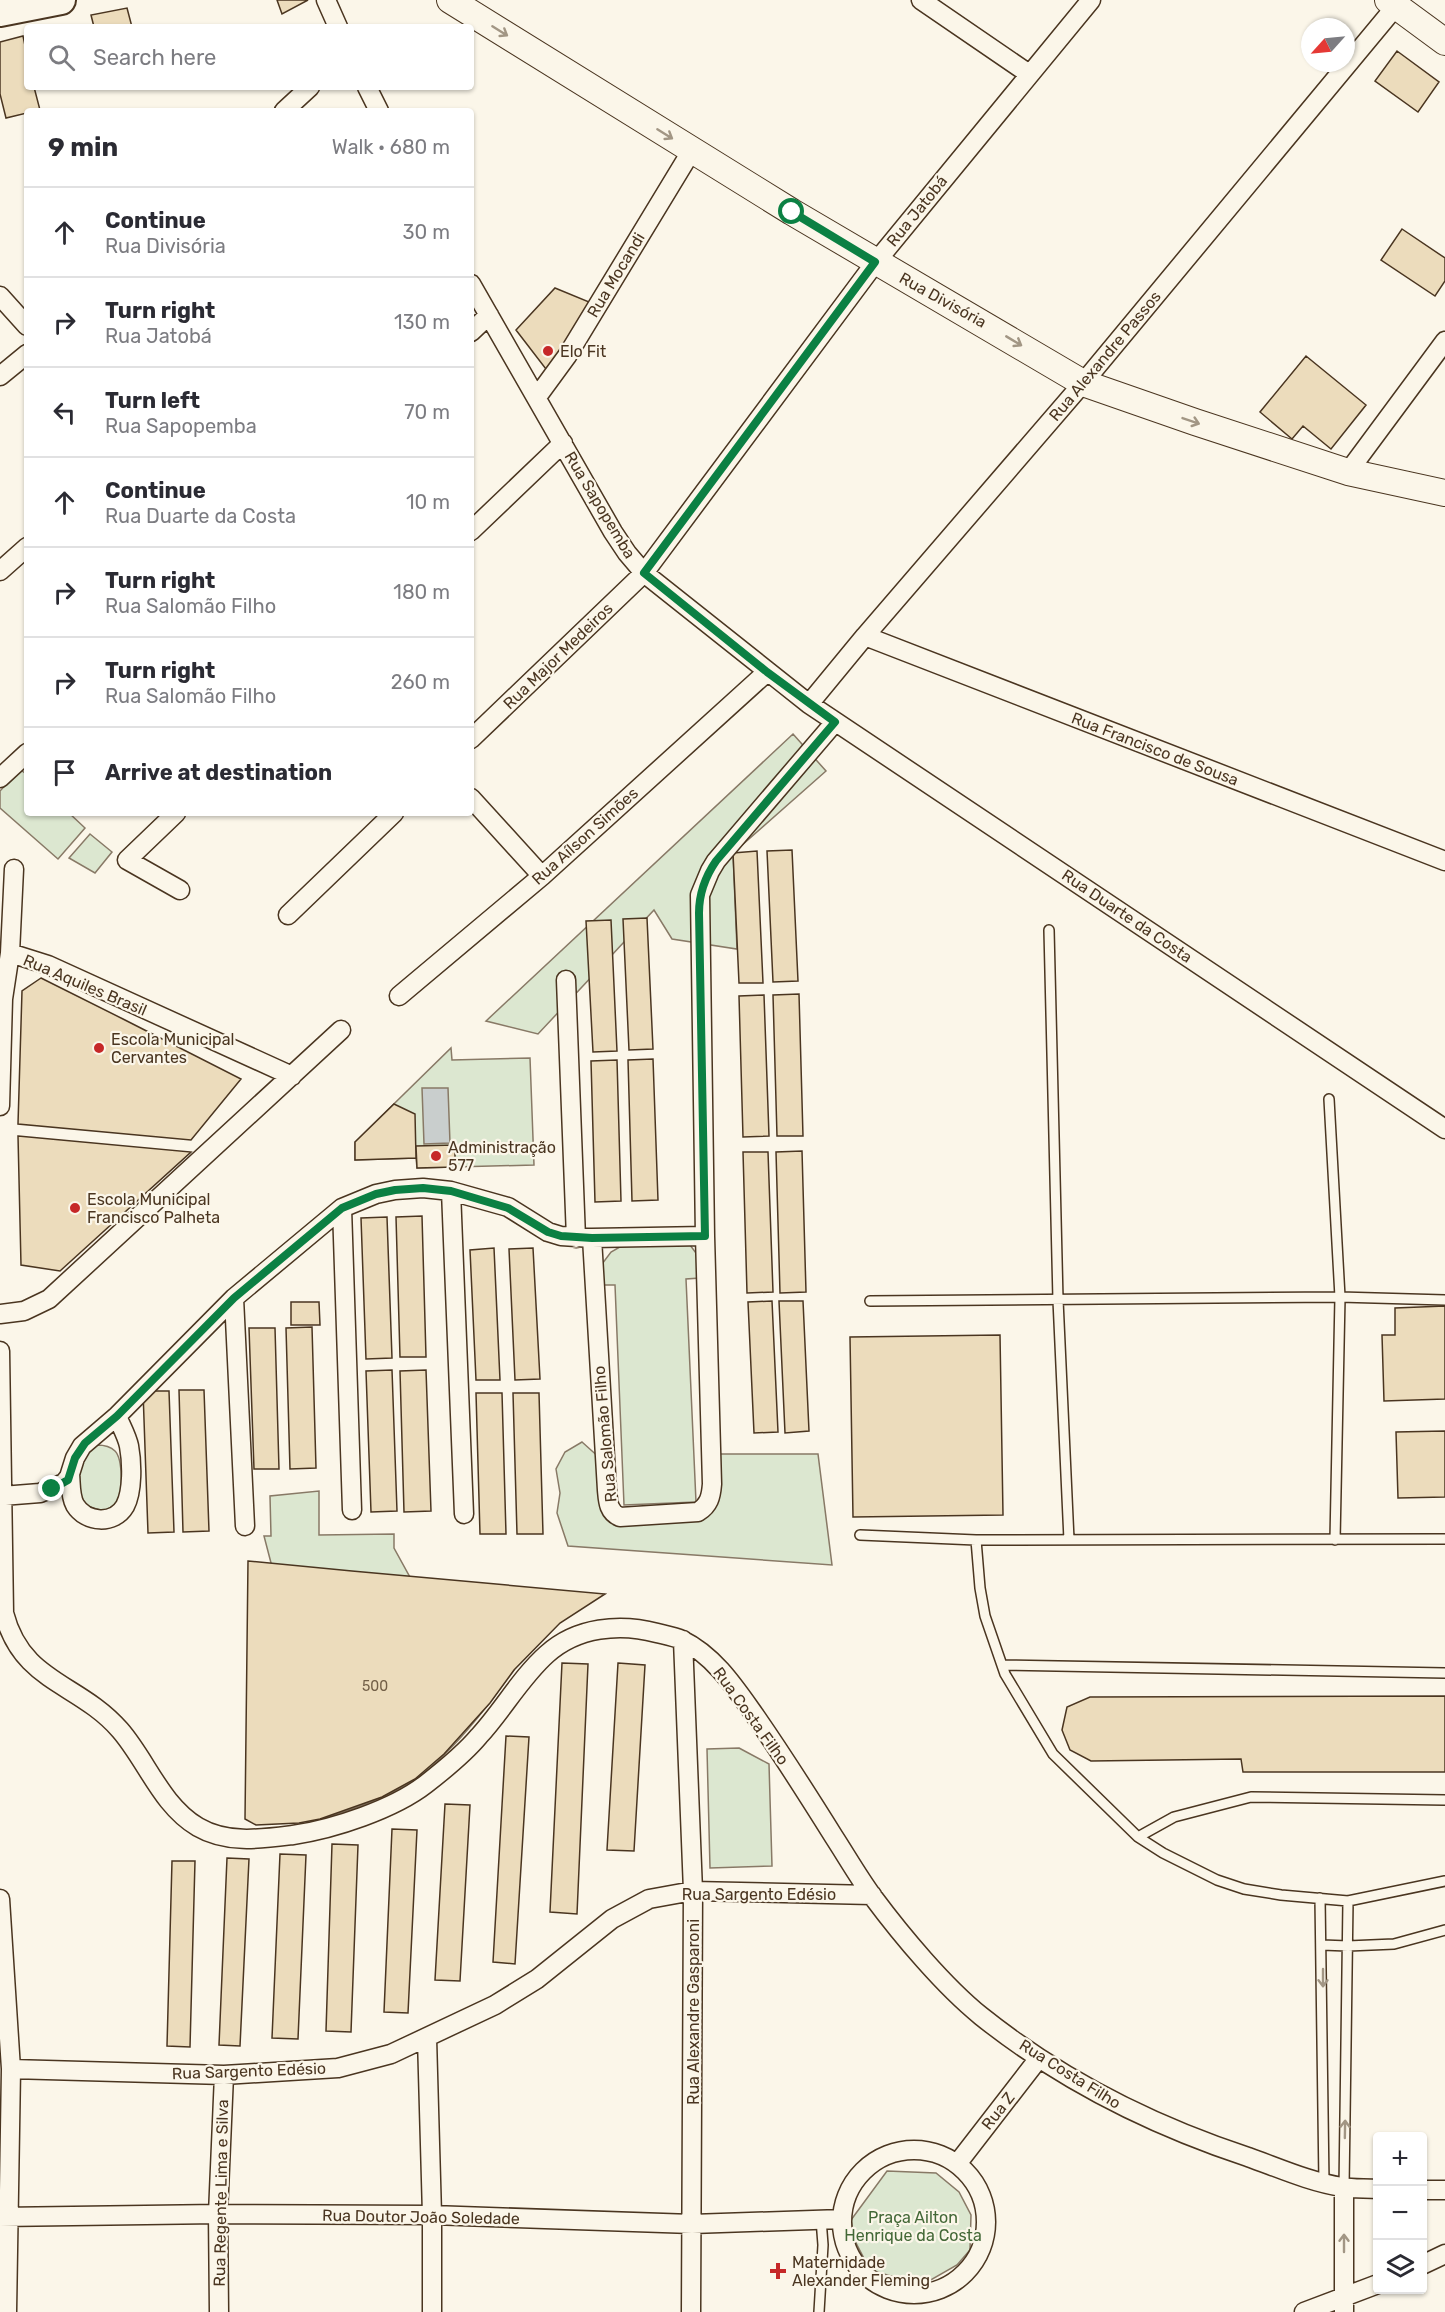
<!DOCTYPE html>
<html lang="en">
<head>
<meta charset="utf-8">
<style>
  :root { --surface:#fff; --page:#f7f7f7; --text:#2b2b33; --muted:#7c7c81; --line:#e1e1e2 }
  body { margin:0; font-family:Rubik,sans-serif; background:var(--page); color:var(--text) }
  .controls { position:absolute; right:18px; bottom:18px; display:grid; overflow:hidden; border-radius:6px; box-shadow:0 2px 4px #0004 }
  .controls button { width:54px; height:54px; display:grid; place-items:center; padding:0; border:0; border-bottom:2px solid var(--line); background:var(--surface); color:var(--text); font:30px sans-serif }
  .compass { position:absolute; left:1301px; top:18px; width:54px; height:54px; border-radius:50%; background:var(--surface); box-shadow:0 2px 4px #0004; rotate:243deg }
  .stop { position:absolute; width:18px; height:18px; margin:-14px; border:4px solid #0b8043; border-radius:50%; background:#fff }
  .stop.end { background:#0b8043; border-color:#fff; box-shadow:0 2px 6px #0008 }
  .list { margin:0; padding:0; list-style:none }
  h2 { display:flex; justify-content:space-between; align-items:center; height:78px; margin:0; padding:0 24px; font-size:26px }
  h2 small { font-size:20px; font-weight:400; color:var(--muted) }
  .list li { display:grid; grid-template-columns:39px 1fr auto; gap:18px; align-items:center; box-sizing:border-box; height:90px; padding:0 24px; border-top:2px solid var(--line) }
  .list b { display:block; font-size:22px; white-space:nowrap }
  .list p { margin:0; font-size:20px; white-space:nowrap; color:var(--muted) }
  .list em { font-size:20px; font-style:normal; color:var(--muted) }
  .icon { flex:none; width:33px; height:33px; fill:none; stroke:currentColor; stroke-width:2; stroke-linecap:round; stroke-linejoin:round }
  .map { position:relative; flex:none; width:1445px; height:2312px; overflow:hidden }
  .search { position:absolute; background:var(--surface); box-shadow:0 2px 4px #0004; left:24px; top:24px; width:450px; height:66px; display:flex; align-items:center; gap:15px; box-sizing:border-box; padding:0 21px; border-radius:6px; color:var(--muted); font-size:22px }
  .panel { position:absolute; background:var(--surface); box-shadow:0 2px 4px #0004; left:24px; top:108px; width:450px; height:708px; border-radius:6px }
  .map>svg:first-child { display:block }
  .green { fill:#dce7d0; stroke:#887966; stroke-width:1.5 }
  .water { fill:#c9cecd; stroke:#887966; stroke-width:1.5 }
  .building { fill:#ecdcbc; stroke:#4a3520; stroke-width:1.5 }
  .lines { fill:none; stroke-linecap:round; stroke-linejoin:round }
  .lane-casing { stroke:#4a3520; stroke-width:12 }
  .street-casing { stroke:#4a3520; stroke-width:21 }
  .secondary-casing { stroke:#4a3520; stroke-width:28 }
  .primary-casing { stroke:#4a3520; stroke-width:32 }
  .lane { stroke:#fbf6e9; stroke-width:9 }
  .street { stroke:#fbf6e9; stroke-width:18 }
  .secondary { stroke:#fbf6e9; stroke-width:26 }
  .primary { stroke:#fbf6e9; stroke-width:28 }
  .oneway { stroke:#a29684 }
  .route { stroke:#0b8043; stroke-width:8 }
  .poi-dot { fill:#c62828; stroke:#fbf6e9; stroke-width:2 }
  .labels { text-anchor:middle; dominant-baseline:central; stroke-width:4.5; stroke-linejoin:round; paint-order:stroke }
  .number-label { font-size:14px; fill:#725f47 }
  .street-label { font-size:16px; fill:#4a3520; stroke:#fbf6e9 }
  .poi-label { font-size:16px; fill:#4a3520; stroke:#fbf6e9; text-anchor:start }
  .park-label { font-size:16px; fill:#436837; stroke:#fbf6e9 }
</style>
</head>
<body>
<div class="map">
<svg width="1445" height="2312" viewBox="0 0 1445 2312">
  <rect width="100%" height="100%" fill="#fbf6e9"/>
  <path class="green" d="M793,734L826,771L733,853L737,949L672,939L654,910L538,1034L486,1021Z
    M20,769L27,775V813H69L85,828L58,859L0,808V791Z
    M90,834L112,852L95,873L69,858Z
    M451,1048L452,1060L530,1058L534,1165L417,1168L416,1158L355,1160V1142Z
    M625,1244L690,1245L699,1257L700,1278L686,1279L696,1502L624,1505L615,1285H602V1264L611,1252Z
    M582,1442L601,1459L603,1514L698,1512L711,1454H818L832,1565L568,1546L557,1513L560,1493L556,1469L565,1452Z
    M97,1445C104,1445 110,1446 115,1451C123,1459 123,1495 117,1503C113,1507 108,1509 104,1511L86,1506C75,1489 77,1454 97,1445Z
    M319,1491V1535L394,1534V1548L427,1608L461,1644L514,1670C488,1706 451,1755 414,1780C386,1798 352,1810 320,1819L294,1760L277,1586L264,1536H271L270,1496Z
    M739,1748L769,1764L772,1866L710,1868L707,1749Z
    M887,2171L936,2173L959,2192L971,2215L970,2250L957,2265L922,2285L870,2270L854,2239L851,2220Z"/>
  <path class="water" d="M422,1088H448L450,1143L424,1144Z"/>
  <path class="building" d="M277,0H308L282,14Z
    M127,8L132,27H94L91,15Z
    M23,36L27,55V87H34L40,110L27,111V113L6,118L0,94V42Z
    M1397,51L1439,82L1418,112L1375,81Z
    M1402,229L1445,258V281L1435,296L1381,260Z
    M555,288L594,304L549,373L516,330Z
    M1306,356L1366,405L1331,449L1303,426L1292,439L1260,412Z
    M792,850L798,981L773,982L767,851Z
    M757,851L763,983H739L733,853Z
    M647,918L653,1049L629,1050L623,919Z
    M611,920L617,1051L593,1052L586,921Z
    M41,978L123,1019L241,1079L191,1140L18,1124L22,991Z
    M799,994L803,1136H777L773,995Z
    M764,995L769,1136L743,1137L739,996Z
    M653,1059L658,1200L632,1201L628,1060Z
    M617,1060L621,1201L595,1202L591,1061Z
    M394,1104L415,1114L416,1158L355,1160V1142Z
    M18,1136L191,1152L60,1271L21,1265Z
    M455,1145V1167L417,1168L416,1146Z
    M802,1151L806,1292L780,1293L776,1152Z
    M743,1152H768L773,1292L747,1293Z
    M422,1216L426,1357H400L396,1217Z
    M387,1217L392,1358L366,1359L361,1218Z
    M494,1248L500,1380H476L470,1250Z
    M533,1248L540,1379L515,1380L509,1249Z
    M772,1301L778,1432L754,1433L748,1302Z
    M779,1301H803L809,1431L785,1433Z
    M291,1302H319L320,1325H291Z
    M1445,1306V1399L1384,1401L1382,1335H1395V1308Z
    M312,1327L316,1468L290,1469L286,1328Z
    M249,1328H275L279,1469H254Z
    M1000,1335L1003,1515L853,1517L850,1337Z
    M392,1370L397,1511L371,1512L366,1371Z
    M426,1370L431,1511L404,1512L400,1371Z
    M179,1390H204L209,1531L183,1532Z
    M143,1391H169L174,1532L148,1533Z
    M476,1393H502L506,1534H480Z
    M513,1393H539L543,1534H517Z
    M1445,1431V1497L1398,1498L1396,1432Z
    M248,1561L352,1571L605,1594L560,1623L514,1670L490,1703L444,1754L415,1779L382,1797L320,1819L299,1823L256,1825L245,1819Z
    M562,1663L588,1664L577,1914L550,1912Z
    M618,1663L645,1665L634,1851L607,1850Z
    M1445,1696V1772H1243L1241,1759L1091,1761L1070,1750L1062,1730L1067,1707L1090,1697Z
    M506,1736L529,1737L515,1964L493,1962Z
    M445,1804L470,1805L460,1981L435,1980Z
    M392,1829L417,1830L408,2013L384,2012Z
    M332,1844L358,1845L351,2032L326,2031Z
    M280,1854L306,1855L298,2039L272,2038Z
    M227,1858L249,1859L240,2046L219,2045Z
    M172,1861H195L190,2047L167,2046Z"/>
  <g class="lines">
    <defs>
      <path id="lane" d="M1049,930L1058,1300L1069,1540
        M1329,1099L1340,1297L1335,1540
        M870,1301L1340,1297L1445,1300
        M860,1535L976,1540L1445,1539
        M976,1540L980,1588L985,1616L1005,1674L1053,1754L1138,1837L1163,1853L1217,1880L1244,1889L1281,1895L1348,1901L1445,1881
        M1002,1665L1445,1673
        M1138,1837L1174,1817L1251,1797L1445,1800
        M1320,1898L1324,2183
        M1322,1945L1348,1946L1394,1944L1445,1930
        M1344,2188L1348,1901
        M819,2312L823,2245L821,2219"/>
      <path id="street" d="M326,0L338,27
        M921,0L1029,74
        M367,87L379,111
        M284,111L310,87
        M471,284L613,532L627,553L644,573L809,704L1445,1129
        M0,296L27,326
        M471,332L489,315
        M0,376L27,354
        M537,397L567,356L692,150
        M1348,472L1445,341
        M471,531L563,443
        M0,571L27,547
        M865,636L1445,861
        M809,704L865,636L1083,383L1396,6
        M471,739L644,573L875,263L1091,0
        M0,778L27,753
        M471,798L542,876
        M176,813L127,860L180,890
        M288,915L394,813
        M10,953L48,965L292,1076
        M566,980L576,1238
        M399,996L542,876L767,672
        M0,1106L3,999L10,953L14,869
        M451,1191L464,1514
        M342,1208L352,1510
        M592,1238L607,1490C608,1501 608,1512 620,1517L698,1512C709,1505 711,1497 712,1484L705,1236
        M234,1298L245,1526
        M0,1314L24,1311L49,1299L341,1030
        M0,1351L4,1613C22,1683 78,1682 120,1730C147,1761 161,1805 198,1827C227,1844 261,1839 293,1835C334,1829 394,1809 426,1784C444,1770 464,1754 479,1736C503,1710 521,1677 547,1654C577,1627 620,1623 657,1633C665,1635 675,1637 682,1640C715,1656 736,1689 756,1717C783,1756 809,1797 834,1837C847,1857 859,1878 873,1897C902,1936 944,1986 981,2016C1061,2080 1151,2125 1248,2157C1279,2168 1310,2182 1342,2187C1353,2189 1366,2188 1378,2189
        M70,1474C71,1484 70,1496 75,1505C86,1523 114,1525 125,1506C133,1491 132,1462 129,1446C127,1436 121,1426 117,1416
        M2,1496L40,1493L64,1483L69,1477L75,1458L82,1446L117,1416L234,1298L342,1208L376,1194L395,1190L423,1188L451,1191L508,1207L548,1232L561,1236L592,1238L705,1236L700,895L710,871L716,861L835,722
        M683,1640L693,1891L691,2312
        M0,1899L11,2069L7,2312
        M427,2038L432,2215V2312
        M11,2069L224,2075L338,2068L391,2054L495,2005L537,1979L612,1919L649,1899L693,1891L872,1895
        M842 2222a72 72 0 1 1 144 0a72 72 0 1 1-144 0Z
        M957,2164L1039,2058
        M1344,2188V2312
        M1422,2190H1445
        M0,2217L218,2214L432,2215L692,2224L842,2219
        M1422,2265L1445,2254
        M219,2312L218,2214L224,2075
        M1304,2312L1378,2284"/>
      <path id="secondary" d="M450,0L792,212L1083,383L1195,422L1348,472L1445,493
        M1388,0L1445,42"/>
      <path id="primary" d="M0,12L61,0"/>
    </defs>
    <use href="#lane" class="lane-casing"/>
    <use href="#street" class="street-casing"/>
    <use href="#secondary" class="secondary-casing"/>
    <use href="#primary" class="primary-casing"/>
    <use href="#lane" class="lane"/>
    <use href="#street" class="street"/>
    <use href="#secondary" class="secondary"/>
    <use href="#primary" class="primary"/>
  </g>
  <defs><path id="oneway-shaft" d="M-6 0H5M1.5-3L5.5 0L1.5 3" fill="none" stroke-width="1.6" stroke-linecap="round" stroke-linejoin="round" transform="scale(1.5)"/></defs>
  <g class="oneway">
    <use href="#oneway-shaft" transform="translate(500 31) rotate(32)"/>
    <use href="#oneway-shaft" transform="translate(665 134) rotate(32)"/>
    <use href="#oneway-shaft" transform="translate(1014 341) rotate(31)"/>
    <use href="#oneway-shaft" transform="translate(1191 421) rotate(19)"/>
    <use href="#oneway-shaft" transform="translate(1323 1978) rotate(90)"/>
    <use href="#oneway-shaft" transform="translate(1345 2129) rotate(-89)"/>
    <use href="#oneway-shaft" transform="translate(1344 2243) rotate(-90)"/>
  </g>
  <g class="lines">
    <path class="route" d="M52,1489L68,1480L75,1458L85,1443L117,1416L234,1298L342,1208L376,1194L395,1190L423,1188L451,1191L508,1208L548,1232L561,1236L592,1238L705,1236L699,913C699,894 705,877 716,861L835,722L767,672L644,573L875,262L792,212"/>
  </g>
  <g class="poi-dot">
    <circle cx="548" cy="351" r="6"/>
    <circle cx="99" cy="1048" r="6"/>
    <circle cx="436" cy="1156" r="6"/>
    <circle cx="75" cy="1208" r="6"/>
    <path d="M775 2262h6v6h6v6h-6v6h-6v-6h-6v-6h6z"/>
  </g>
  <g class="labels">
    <g class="number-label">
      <text x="375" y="1686">500</text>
    </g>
    <g class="street-label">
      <text transform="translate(917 211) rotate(-51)">Rua Jatobá</text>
      <text transform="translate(616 275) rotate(-59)">Rua Mocandi</text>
      <text transform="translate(943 300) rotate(29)">Rua Divisória</text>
      <text transform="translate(1105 356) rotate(-50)">Rua Alexandre Passos</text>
      <text transform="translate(600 505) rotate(59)">Rua Sapopemba</text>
      <text transform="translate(558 656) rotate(-44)">Rua Major Medeiros</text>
      <text transform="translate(1155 749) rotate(21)">Rua Francisco de Sousa</text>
      <text transform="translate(585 836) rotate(-42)">Rua Aílson Simões</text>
      <text transform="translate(1127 916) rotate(34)">Rua Duarte da Costa</text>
      <text transform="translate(85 985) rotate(23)">Rua Aquiles Brasil</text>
      <text transform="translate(605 1434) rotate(-95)">Rua Salomão Filho</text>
      <text transform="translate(751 1716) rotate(54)">Rua Costa Filho</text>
      <text x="759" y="1894">Rua Sargento Edésio</text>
      <text transform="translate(693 2012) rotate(-90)">Rua Alexandre Gasparoni</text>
      <text transform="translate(249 2071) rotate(-2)">Rua Sargento Edésio</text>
      <text transform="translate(1070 2074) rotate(32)">Rua Costa Filho</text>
      <text transform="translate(998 2111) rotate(-52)">Rua Z</text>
      <text transform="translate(221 2193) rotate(-89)">Rua Regente Lima e Silva</text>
      <text transform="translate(421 2217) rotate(1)">Rua Doutor João Soledade</text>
    </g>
    <g class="poi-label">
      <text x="560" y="351">Elo Fit</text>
      <text x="111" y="1039">Escola Municipal<tspan x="111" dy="18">Cervantes</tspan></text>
      <text x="448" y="1147">Administração<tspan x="448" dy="18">577</tspan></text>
      <text x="87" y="1199">Escola Municipal<tspan x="87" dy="18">Francisco Palheta</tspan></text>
      <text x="792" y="2262">Maternidade<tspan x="792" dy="18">Alexander Fleming</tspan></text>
    </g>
    <g class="park-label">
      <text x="913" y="2217">Praça Ailton<tspan x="913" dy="18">Henrique da Costa</tspan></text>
    </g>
  </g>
</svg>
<div class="controls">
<button>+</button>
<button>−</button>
<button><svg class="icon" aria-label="layers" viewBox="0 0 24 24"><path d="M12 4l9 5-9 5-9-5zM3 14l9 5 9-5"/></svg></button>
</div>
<svg class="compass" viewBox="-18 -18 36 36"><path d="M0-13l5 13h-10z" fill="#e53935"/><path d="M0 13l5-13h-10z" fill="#7c7c81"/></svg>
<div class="stop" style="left:792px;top:212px"></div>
<div class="stop end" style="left:52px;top:1489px"></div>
<div class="search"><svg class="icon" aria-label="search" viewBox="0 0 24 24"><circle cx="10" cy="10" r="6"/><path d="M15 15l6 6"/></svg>Search here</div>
<section class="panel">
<h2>9 min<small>Walk · 680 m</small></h2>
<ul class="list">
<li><svg class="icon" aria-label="ahead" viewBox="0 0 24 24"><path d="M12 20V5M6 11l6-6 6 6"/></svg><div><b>Continue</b><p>Rua Divisória</p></div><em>30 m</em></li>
<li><svg class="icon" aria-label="right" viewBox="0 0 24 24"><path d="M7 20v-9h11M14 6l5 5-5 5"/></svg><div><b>Turn right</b><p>Rua Jatobá</p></div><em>130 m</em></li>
<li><svg class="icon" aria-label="left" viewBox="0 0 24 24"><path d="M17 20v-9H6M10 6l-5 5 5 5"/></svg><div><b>Turn left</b><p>Rua Sapopemba</p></div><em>70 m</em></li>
<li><svg class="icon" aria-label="ahead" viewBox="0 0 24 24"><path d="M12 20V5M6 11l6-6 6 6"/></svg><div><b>Continue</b><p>Rua Duarte da Costa</p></div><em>10 m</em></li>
<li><svg class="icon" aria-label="right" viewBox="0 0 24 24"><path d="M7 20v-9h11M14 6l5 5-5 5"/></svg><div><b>Turn right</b><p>Rua Salomão Filho</p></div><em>180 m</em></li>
<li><svg class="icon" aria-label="right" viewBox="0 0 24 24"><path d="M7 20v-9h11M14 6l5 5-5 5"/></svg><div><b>Turn right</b><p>Rua Salomão Filho</p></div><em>260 m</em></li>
<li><svg class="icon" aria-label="arrive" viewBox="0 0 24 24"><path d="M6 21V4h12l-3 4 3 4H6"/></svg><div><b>Arrive at destination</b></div></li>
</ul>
</section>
</div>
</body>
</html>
